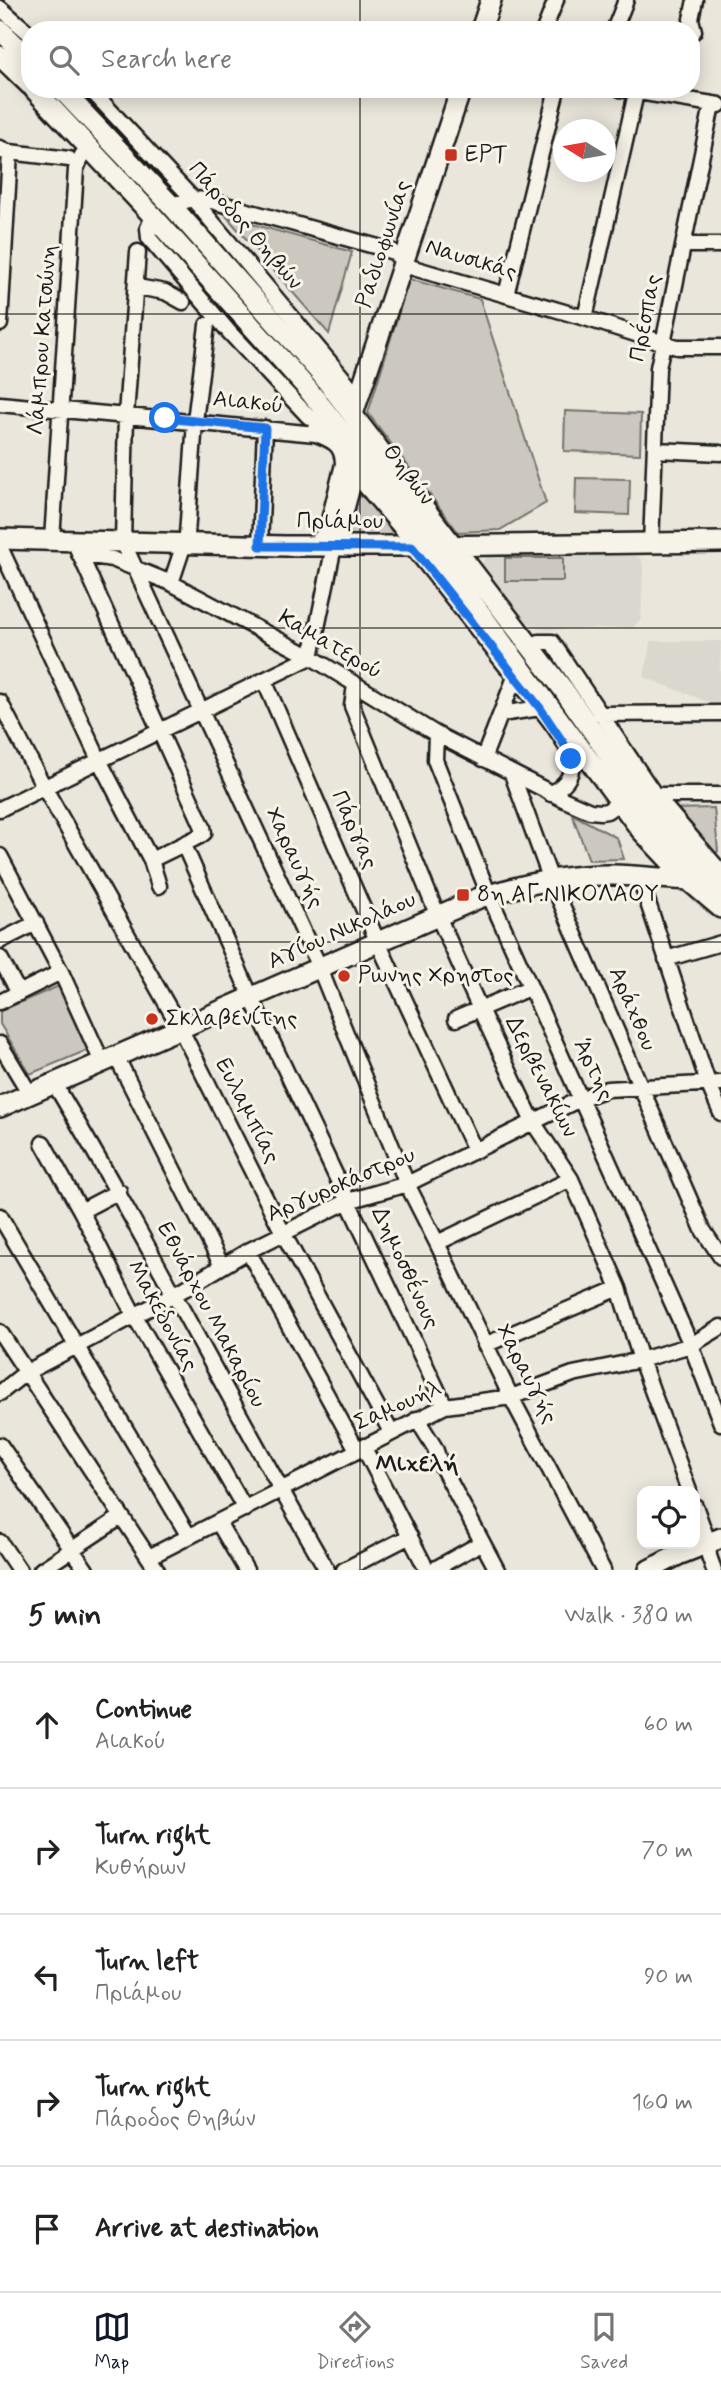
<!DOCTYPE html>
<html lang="en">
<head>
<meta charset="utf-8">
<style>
  :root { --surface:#fff; --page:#f2f2f2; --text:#222; --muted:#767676; --line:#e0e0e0; --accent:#111827 }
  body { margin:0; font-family:Mynerve,sans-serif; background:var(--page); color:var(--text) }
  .controls { position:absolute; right:21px; bottom:21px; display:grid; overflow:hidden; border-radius:14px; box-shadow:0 4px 18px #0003 }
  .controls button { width:63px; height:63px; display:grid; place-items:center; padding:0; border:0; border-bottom:2px solid var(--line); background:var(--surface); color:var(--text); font:35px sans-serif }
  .compass { position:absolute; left:553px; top:119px; width:63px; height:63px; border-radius:50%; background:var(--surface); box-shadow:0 4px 18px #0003; rotate:281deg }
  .stop { position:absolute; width:21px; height:21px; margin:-16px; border:5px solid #1a73e8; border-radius:50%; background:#fff }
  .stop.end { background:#1a73e8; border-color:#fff; box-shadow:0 2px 7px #0008 }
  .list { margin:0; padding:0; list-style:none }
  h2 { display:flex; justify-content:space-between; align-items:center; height:91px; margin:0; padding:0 28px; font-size:30px }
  h2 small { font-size:23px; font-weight:400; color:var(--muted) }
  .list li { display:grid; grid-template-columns:46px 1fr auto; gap:21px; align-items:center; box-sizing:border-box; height:126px; padding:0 28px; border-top:2px solid var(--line) }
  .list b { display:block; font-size:26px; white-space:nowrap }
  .list p { margin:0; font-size:23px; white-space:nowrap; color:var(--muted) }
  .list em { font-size:23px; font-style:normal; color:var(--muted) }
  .icon { flex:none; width:38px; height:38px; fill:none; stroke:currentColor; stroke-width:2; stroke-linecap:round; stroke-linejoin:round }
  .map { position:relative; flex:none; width:721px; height:1570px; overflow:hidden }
  .search { position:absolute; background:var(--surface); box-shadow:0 4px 18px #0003; left:21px; right:21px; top:21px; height:77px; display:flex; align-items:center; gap:18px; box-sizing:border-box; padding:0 24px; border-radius:28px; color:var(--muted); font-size:26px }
  .sheet { height:721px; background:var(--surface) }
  nav { display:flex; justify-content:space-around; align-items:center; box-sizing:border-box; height:98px; border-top:2px solid var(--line); background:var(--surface); font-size:19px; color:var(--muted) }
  nav a { display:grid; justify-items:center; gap:4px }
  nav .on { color:var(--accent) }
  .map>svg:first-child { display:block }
  .built { fill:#dad7ce }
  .green { fill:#ccc8c0; stroke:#74726e; stroke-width:2 }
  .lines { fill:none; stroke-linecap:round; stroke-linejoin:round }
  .street-casing { stroke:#1c1c1c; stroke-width:19 }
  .secondary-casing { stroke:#1c1c1c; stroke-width:24 }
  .street { stroke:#f7f3e8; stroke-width:14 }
  .secondary { stroke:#f7f3e8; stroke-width:19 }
  .route { stroke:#1a73e8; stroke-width:9 }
  .grid { fill:none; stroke:#1c1c1c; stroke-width:2; stroke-opacity:0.55 }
  .poi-dot { fill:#c8321e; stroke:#f7f3e8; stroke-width:2.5 }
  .labels { text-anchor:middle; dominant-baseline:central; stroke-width:6; stroke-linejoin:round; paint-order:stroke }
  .poi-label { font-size:23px; fill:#1c1c1c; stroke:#f7f3e8; text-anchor:start }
  .street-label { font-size:23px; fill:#1c1c1c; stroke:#f7f3e8 }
  .neighbourhood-label { font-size:24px; font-weight:bold; fill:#1c1c1c; stroke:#f7f3e8 }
</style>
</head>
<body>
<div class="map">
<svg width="721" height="1570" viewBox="0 0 721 1570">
  <rect width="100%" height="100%" fill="#eae6dc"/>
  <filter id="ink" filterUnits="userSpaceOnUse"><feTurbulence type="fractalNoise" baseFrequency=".0143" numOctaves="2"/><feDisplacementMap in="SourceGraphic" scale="14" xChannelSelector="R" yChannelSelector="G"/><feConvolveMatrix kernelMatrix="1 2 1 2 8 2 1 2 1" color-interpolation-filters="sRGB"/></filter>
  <g filter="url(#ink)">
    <path class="built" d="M489,554L637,556L642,560L643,571L641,619L632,628L545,630L533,626L524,619L482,572V562Z
      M651,641H721L719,706H707L708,702L644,677Z"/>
    <path class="green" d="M227,217L352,252L329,334Z
      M409,279L480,299L546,503L500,530L458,532L368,413Z
      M565,411L641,414L640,454L564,451Z
      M576,478L630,479L629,515L575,513Z
      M358,496L366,498L395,535L352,538L347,535Z
      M505,558H563V581H505Z
      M714,808L718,851L715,854H712L673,809Z
      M572,814L617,838L624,859L589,860Z
      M59,986L90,1049L30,1074L0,1024V1011Z"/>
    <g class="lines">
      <defs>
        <path id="street" d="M0,8L30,34
          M544,30L556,0
          M614,30L626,0
          M694,31L691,19L695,0
          M90,89L193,199L359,397
          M620,89L719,105
          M0,148L10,153L0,324
          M1,151L69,159
          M171,205L193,199L208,200L378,247L393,252L410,267L585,318L677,347H721
          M153,216L148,228L149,238L230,333L308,416L319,424L339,430
          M684,245H721
          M138,252L126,415L123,542L318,964L407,1184L437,1243L511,1397L603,1570
          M137,287L165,292L183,302
          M506,295L557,89
          M585,318L636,93
          M0,404L316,434C332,440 343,445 343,464L326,532L313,546
          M656,450L721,453
          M354,473L405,533L412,547C446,589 479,632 513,675C528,694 566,736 571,759C574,777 564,785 551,794
          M52,540L76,169L82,155L89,147
          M651,544L658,368L712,105
          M260,546L265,428
          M0,547L99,760L151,860L159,886
          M77,548L203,827L204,833L200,836L151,860
          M79,554L112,559L171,583L311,657L436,734L565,800L590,811L601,812L607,811L620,802
          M171,583L187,535L195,421L207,325
          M531,647L539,642H552L655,795L721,872
          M264,680L376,938L474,1149
          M355,685L352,706L437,914L479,1007L533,1122L571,1179L619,1288L641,1360L689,1491
          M0,702L44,787L179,1026L283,1233L391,1432
          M501,714L540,708
          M599,714L721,713
          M436,734L435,760L489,895L691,1345L721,1423
          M483,759L517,672
          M512,774L551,880L703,1230L721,1257
          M655,795H721
          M0,809L311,657L334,546
          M184,845L251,997L445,1406
          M0,856L61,972L102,1062
          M639,876L708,1083L721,1113
          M0,941L36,923
          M0,958L19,993
          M666,959L721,943
          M0,1002L61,972
          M456,1019L529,988
          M0,1044L30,1094
          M116,1056L222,1266
          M54,1083C150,1243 233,1409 327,1570
          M43,1143L81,1211L134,1315L245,1509
          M81,1211L119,1191
          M0,1216L188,1535
          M437,1243L571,1179
          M248,1251L357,1450
          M0,1332L157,1570
          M485,1345L619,1288
          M0,1393L25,1373L174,1295L248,1251L348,1201L407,1184L582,1098L607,1089L721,1083
          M417,1419L435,1448L440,1463L497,1570
          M0,1445L86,1570
          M363,1446L427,1570
          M695,1506L708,1542L709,1556L714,1570
          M218,1522L246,1570
          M0,1542L19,1570
          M149,1557L445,1406L511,1397L573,1374L641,1360L691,1345L721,1327
          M41,1570L121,1517
          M344,1570L410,1536
          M433,1570L481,1543"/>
        <path id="secondary" d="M0,30L30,59
          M481,30L491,0
          M0,56L30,85
          M34,89L153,216L306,387L407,514L641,830L688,880L721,908
          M61,89L171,205L322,375L563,689L635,792L671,837L721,887
          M353,414L461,89
          M0,539L285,546H430L721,542
          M334,546L359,453
          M0,1107L479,898C523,884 567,874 613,875C640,876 667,879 695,880
          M649,1570L678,1555L721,1538"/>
      </defs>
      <use href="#street" class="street-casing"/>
      <use href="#secondary" class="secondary-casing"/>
      <use href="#street" class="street"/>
      <use href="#secondary" class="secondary"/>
    </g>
  </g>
  <g class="lines" filter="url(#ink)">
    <path class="route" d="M165,418L265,428L260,546L412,547L540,708L564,744L571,759"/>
  </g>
  <path class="grid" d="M360,0V30M360,89V1570M0,314H721M0,628H721M0,942H721M0,1256H721"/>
  <g class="poi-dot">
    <rect x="444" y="148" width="14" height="14" rx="3.5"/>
    <rect x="456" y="888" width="14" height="14" rx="3.5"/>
    <circle cx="344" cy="976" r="7"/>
    <circle cx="152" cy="1019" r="7"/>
  </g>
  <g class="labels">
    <g class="poi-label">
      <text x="465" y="155">ΕΡΤ</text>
      <text x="477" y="895">8η ΑΓ.ΝΙΚΟΛΑΟΥ</text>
      <text x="358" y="976">Ρωνης Χρηστος</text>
      <text x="166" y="1019">Σκλαβενίτης</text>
    </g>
    <g class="street-label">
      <text transform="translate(245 226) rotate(49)">Πάροδος Θηβών</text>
      <text transform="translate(384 244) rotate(-72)">Ραδιοφωνίας</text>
      <text transform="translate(471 260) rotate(17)">Ναυσικάς</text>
      <text transform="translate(646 318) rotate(-79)">Πρέσπας</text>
      <text transform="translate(43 340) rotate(-86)">Λάμπρου Κατσώνη</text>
      <text transform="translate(248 403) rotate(6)">Αιακού</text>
      <text transform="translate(408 475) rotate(53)">Θηβών</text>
      <text x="340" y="522">Πριάμου</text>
      <text transform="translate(330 645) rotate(30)">Καματερού</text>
      <text transform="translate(354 830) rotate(66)">Πάργας</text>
      <text transform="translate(294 858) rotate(65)">Χαραυγής</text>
      <text transform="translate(342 931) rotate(-24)">Αγίου Νικολάου</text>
      <text transform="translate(632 1009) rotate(67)">Αράχθου</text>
      <text transform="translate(593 1070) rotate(65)">Άρτης</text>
      <text transform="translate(541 1077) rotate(63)">Δερβενακίων</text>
      <text transform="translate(247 1111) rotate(63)">Ευλαμπίας</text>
      <text transform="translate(341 1185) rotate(-23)">Αργυροκάστρου</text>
      <text transform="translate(405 1268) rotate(65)">Δημοσθένους</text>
      <text transform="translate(211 1315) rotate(62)">Εθνάρχου Μακαρίου</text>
      <text transform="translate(162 1316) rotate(61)">Μακεδονίας</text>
      <text transform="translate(526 1374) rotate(63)">Χαραυγής</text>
      <text transform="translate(398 1406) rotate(-24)">Σαμουήλ</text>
    </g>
    <g class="neighbourhood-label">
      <text x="417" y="1464">Μιχελή</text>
    </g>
  </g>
</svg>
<div class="controls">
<button><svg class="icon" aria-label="locate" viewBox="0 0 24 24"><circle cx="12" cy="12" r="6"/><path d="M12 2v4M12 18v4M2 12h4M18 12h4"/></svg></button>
</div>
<svg class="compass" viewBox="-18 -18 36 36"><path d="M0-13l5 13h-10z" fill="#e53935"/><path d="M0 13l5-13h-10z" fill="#767676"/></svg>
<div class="stop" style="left:165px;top:418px"></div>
<div class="stop end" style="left:571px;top:759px"></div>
<div class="search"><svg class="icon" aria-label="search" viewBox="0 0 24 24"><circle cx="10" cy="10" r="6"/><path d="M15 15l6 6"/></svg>Search here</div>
</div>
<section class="sheet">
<h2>5 min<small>Walk · 380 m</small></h2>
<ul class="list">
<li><svg class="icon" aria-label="ahead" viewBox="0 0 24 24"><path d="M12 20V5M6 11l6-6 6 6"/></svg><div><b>Continue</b><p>Αιακού</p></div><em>60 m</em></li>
<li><svg class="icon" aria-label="right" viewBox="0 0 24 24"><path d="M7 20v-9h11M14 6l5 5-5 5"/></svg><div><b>Turn right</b><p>Κυθήρων</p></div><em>70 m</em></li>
<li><svg class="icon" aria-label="left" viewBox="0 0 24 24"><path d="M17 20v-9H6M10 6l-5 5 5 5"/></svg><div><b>Turn left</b><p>Πριάμου</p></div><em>90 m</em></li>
<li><svg class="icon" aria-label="right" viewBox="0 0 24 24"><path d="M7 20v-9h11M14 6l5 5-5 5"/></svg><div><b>Turn right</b><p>Πάροδος Θηβών</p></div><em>160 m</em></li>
<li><svg class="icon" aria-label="arrive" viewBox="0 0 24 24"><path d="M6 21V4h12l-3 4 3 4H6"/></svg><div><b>Arrive at destination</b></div></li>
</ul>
</section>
<nav>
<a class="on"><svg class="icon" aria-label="map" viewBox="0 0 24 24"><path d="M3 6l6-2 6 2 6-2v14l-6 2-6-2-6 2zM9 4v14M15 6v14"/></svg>Map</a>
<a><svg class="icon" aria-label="directions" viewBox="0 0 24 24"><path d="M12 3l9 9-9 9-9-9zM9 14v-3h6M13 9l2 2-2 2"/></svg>Directions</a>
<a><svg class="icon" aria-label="saved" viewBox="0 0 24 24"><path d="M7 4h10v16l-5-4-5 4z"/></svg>Saved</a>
</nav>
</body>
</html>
